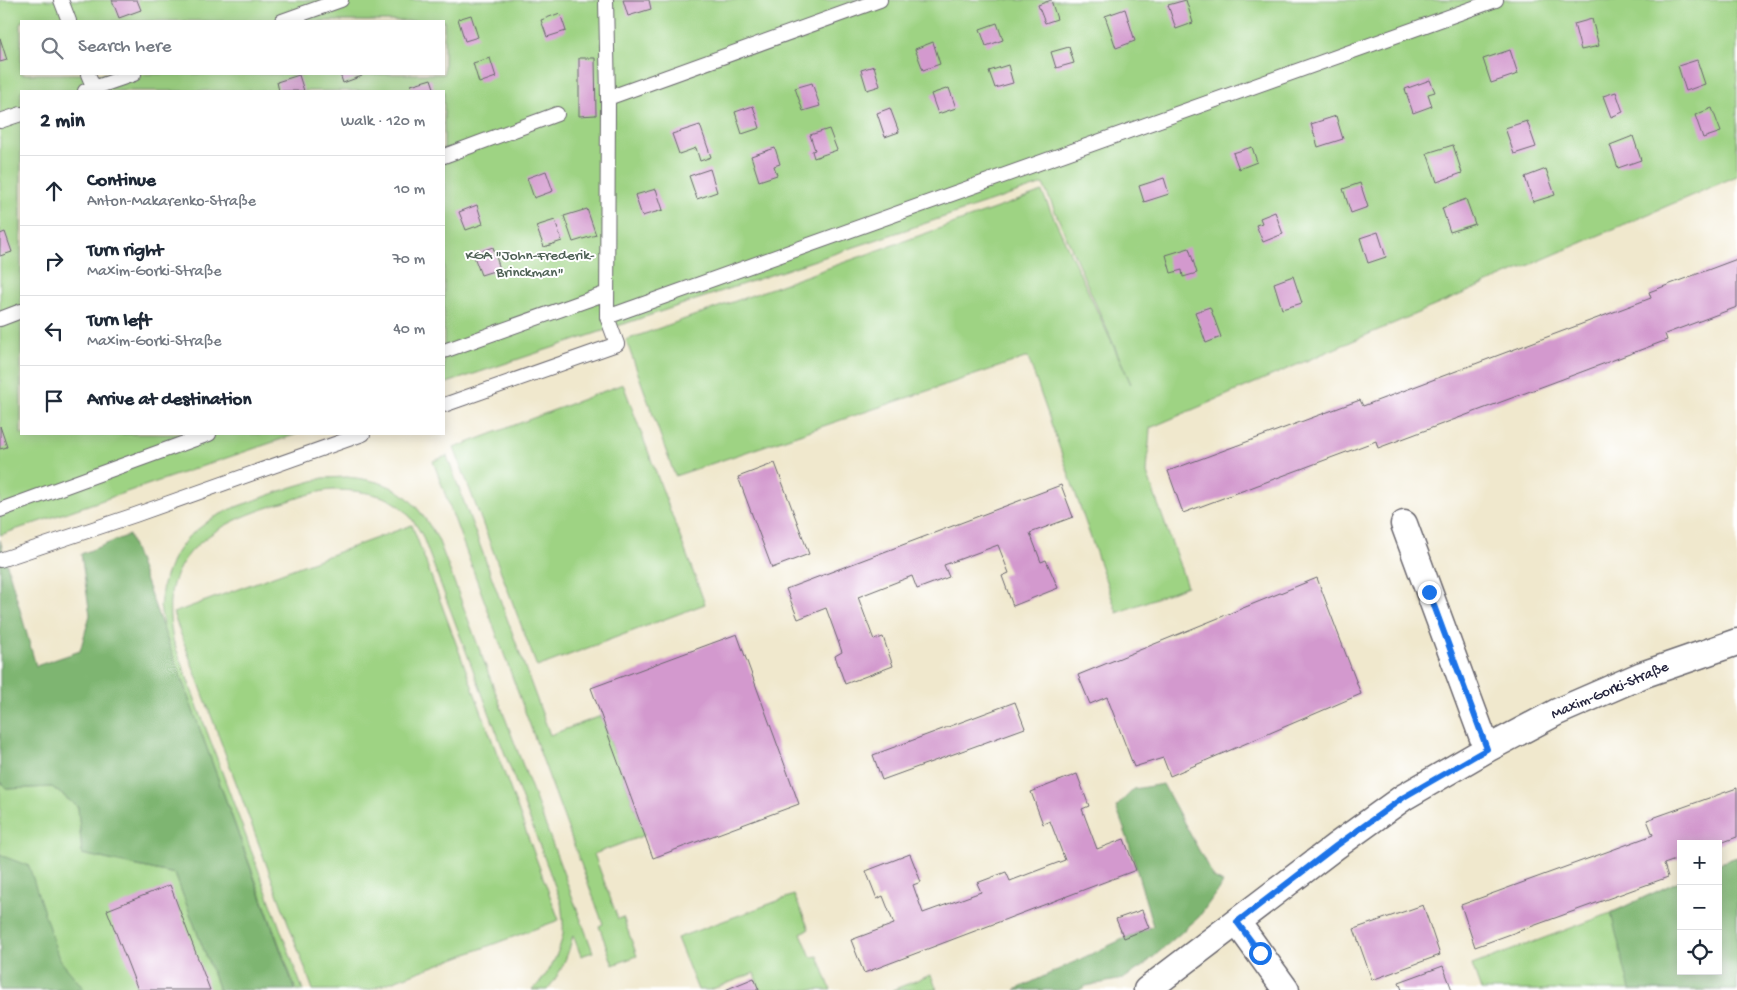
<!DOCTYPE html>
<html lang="en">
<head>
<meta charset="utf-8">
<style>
  :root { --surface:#fff; --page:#f2f2f3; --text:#1f2937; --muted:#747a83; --line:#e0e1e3 }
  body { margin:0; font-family:"Gochi Hand",sans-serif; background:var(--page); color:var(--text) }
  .controls { position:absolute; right:15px; bottom:15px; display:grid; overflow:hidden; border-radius:0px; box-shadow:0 2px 12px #0003 }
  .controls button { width:45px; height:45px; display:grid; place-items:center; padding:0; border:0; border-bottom:1px solid var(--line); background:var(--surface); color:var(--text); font:25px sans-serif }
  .stop { position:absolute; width:15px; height:15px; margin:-11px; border:4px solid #1a73e8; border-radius:50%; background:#fff }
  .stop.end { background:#1a73e8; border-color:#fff; box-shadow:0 1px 5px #0008 }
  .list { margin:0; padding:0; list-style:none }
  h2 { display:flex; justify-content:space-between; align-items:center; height:65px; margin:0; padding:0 20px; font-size:21px }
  h2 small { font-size:16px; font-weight:400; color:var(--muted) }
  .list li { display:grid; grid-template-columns:32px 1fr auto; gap:15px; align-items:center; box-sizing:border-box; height:70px; padding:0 20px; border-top:1px solid var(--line) }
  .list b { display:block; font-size:19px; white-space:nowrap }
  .list p { margin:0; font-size:16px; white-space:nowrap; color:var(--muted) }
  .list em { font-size:16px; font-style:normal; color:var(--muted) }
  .icon { flex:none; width:28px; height:28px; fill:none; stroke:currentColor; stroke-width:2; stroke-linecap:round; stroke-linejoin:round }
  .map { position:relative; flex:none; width:1737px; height:990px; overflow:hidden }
  .search { position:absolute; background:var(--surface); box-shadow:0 2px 12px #0003; left:20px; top:20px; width:425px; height:55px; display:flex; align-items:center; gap:12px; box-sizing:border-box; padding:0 18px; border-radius:0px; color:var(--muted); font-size:19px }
  .panel { position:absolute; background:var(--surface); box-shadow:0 2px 12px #0003; left:20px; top:90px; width:425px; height:345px; border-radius:0px }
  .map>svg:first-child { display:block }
  .green { fill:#9ed383; stroke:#607a5f; fill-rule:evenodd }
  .forest { fill:#7eb571; stroke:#506c56 }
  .building { fill:#d399ce }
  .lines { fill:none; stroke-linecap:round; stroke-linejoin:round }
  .service-casing { stroke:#6a676e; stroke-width:16 }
  .minor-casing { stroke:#6a676e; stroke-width:29 }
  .service { stroke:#fff; stroke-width:14 }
  .minor { stroke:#fff; stroke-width:26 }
  .route { stroke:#1a73e8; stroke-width:6 }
  .labels { text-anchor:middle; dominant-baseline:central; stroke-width:4; stroke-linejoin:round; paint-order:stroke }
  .park-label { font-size:15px; fill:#4d6054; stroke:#fff }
  .street-label { font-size:15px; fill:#22223b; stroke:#fff }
</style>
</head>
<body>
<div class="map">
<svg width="1737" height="990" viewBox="0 0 1737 990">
  <rect width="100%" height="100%" fill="#fff"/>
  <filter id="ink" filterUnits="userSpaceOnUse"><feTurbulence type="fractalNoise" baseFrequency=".02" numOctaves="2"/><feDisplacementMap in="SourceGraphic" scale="10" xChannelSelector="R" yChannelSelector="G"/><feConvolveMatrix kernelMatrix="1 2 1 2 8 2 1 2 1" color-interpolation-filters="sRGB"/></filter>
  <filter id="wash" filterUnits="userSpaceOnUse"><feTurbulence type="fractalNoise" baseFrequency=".0096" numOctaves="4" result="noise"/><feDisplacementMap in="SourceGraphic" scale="20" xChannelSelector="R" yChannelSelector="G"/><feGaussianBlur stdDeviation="1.12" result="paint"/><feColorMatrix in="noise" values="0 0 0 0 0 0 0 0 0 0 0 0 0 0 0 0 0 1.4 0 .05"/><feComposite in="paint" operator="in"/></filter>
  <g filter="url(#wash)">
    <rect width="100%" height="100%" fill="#f0e8cd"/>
    <path class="green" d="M0,0H1737V176L1150,428L1147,473L1187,586L1117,613L1028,357L675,476L626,340L1042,192L1131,384L1043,184L444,384V91H21V434H297L0,535ZM21,21H444V74H21Z
      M623,384L705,604L537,667L454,448Z
      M447,456L550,735L601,716L645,835L594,854L618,919L623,917L637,956L613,965L599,926L603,924L433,461Z
      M347,477C399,482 412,496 438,539L593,952L581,956L573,935C568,956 561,973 547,990H532C548,977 559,954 563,934C564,924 562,912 561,902L422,535C413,519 403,505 386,498C369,492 351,490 333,490C318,491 303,496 289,501C248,513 196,531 177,573C167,596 169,616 173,640L303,990H296L164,632L160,606L163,584L173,558L188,537L211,519L233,508L292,487L323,478Z
      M412,525L559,920L369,990H313L173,613Z
      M0,782L7,789L52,787L78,807L82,854L175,874L219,990H0Z
      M1737,857V990H1481L1472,965L1611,913L1681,880V971H1718V864Z
      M794,895L809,929L801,933L811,957L818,956L831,990H760L754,973L710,990H698L677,938Z
      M931,975L937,990H892Z"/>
    <path class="forest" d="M129,535L295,990H219L175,874L82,854L78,807L52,787L7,789L0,782V540L36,666L80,651L90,615L81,554Z
      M1163,784L1214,878L1223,883L1199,917L1143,966L1123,979L1086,986L1079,990H1015L1123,939L1153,926L1127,837L1116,807L1134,789Z
      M0,855L29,866L59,959L85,990H0Z
      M1737,857V990H1630L1611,913L1681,880V971H1718V864Z"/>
    <g id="blocks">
      <path class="building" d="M112,0H137L141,10L119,18Z
        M623,0H649L651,9L628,16Z
        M1051,0L1057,19L1045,23L1038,5Z
        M1186,0L1193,23L1176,29L1168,5Z
        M1125,9L1135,41L1116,48L1105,16Z
        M560,13L566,31L547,37L541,20Z
        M471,15L478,37L465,41L458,19Z
        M1592,19L1599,46L1581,50L1574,24Z
        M997,23L1003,40L986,46L980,29Z
        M0,38L7,60L0,62Z
        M933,42L940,64L923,70L915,49Z
        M1069,47L1074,63L1056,68L1051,52Z
        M1510,50L1518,74L1491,83L1483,59Z
        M490,58L496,77L479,83L473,63Z
        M579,58H595L596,115L579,116Z
        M1697,60L1705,84L1686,91L1678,66Z
        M1008,65L1013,83L995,88L989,71Z
        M874,66L880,86L867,90L861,70Z
        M340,74H362V76L343,83Z
        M299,75L304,91H279L277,82Z
        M431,79L435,91H413L411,85Z
        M1430,80L1435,92L1428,94L1432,106L1413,113L1405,89Z
        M812,83L820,106L803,111L795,88Z
        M949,88L956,108L938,114L931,94Z
        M1616,92L1623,112L1611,117L1603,96Z
        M753,106L760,128L742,134L735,112Z
        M890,108L899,132L885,137L877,113Z
        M1712,108L1721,132L1703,138L1695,115Z
        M1336,116L1343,139L1318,147L1311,124Z
        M1527,121L1536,147L1514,154L1505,128Z
        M700,125L711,157L700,161L696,148L679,154L672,134Z
        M829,129L837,150L814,158L812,151L815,150L810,135Z
        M1633,136L1641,160L1618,168L1610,145Z
        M1453,145L1462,173L1437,182L1427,153Z
        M1252,147L1257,162L1239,169L1233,153Z
        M775,148L780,164L774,166L777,175L759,181L751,156Z
        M710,169L717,192L697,199L689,176Z
        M1546,169L1555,195L1533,202L1525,177Z
        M546,171L553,191L534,198L527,178Z
        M1164,178L1169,194L1144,202L1139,186Z
        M1360,183L1368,207L1351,213L1343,189Z
        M656,189L663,210L642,216L635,195Z
        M1466,199L1475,224L1450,232L1442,208Z
        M477,205L483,224L466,230L459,212Z
        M587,209L596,235L573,242L564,216Z
        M1275,212L1283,234L1263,242L1256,225L1262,223L1260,218Z
        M555,220L562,241L544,247L536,226Z
        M5,232L12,252L0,256V234Z
        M1378,232L1386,257L1368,263L1360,238Z
        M493,247L500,269L481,275L473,254Z
        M1189,248L1197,273L1183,277L1182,270L1171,273L1166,255Z
        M1737,259V307L1665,334L1667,340L1378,448L1376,441L1183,513L1168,471L1360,400L1363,406L1651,298L1649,292Z
        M1293,276L1302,303L1282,309L1274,283Z
        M1210,307L1221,337L1206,343L1195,312Z
        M0,426L7,447L0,449Z
        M775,463L809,554L772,568L738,477Z
        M1061,485L1073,517L1030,533L1041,562L1046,560L1058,588L1013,606L1002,576L1009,573L998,545L944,565L949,577L917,589L912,576L858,597L874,640L883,637L893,666L845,684L835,656L842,652L826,608L798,619L786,589Z
        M1317,578L1361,694L1170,776L1163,758L1134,767L1107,697L1090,704L1078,675Z
        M737,634L799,804L653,858L591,688Z
        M1015,702L1025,728L882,780L873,755Z
        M1077,774L1089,806L1082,809L1097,849L1124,839L1136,870L864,973L851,940L894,924L883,896L877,899L866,871L910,854L921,882L913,885L923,913L981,892L977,883L1006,872L1010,881L1065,860L1050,821L1043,824L1031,792Z
        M1737,788V837L1718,844H1681V858L1664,864L1668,877L1475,947L1461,905L1653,835L1647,820Z
        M170,885L210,990H138L107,910Z
        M1423,905L1440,955L1372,980L1354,929Z
        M1142,910L1149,928L1124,938L1116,919Z
        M1443,966L1452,990H1402L1399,982Z
        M754,978L759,990H725Z"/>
    </g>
  </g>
  <g filter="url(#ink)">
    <use href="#blocks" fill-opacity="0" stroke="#6a676e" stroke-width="1"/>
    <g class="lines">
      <defs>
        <path id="service" d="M61,0L69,21
          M606,0L608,98L607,317L1496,0
          M282,21L341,0
          M88,74L95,91
          M85,91L134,74
          M608,98L880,0
          M0,121L21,114
          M444,156L557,114
          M0,319L21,311
          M444,351L607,293
          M444,405L617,344L607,317
          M0,510L209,434
          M0,560L135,515L363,434"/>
        <path id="minor" d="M1404,524L1487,749
          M1237,922L1286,990
          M1147,990L1336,846L1404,797L1487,749L1557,712L1642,675L1737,642"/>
      </defs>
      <use href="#service" class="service-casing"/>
      <use href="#minor" class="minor-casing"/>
      <use href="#service" class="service"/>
      <use href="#minor" class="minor"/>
    </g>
  </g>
  <g class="lines" filter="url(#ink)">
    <path class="route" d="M1260,953L1237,922L1336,846L1404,797L1487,749L1429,592"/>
  </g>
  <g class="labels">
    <g class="park-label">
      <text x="530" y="256">KGA "John-Frederik-<tspan x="530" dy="17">Brinckman"</tspan></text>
    </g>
    <g class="street-label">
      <text transform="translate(1610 691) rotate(-23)">Maxim-Gorki-Straße</text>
    </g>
  </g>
</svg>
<div class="controls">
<button>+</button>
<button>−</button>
<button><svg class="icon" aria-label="locate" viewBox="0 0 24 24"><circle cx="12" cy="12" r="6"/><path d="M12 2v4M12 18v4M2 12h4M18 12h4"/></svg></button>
</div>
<div class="stop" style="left:1260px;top:953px"></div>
<div class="stop end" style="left:1429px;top:592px"></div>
<div class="search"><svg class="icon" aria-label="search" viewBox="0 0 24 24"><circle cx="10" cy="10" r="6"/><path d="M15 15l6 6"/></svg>Search here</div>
<section class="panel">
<h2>2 min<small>Walk · 120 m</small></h2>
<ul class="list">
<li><svg class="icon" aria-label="ahead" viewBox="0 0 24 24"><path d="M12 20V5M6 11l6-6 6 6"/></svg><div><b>Continue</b><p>Anton-Makarenko-Straße</p></div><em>10 m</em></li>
<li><svg class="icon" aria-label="right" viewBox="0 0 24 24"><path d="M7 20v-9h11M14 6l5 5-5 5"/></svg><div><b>Turn right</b><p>Maxim-Gorki-Straße</p></div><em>70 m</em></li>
<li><svg class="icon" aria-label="left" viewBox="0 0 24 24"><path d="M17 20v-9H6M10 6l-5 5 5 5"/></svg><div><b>Turn left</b><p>Maxim-Gorki-Straße</p></div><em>40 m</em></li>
<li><svg class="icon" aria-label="arrive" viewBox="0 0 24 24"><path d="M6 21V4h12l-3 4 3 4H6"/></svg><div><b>Arrive at destination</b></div></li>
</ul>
</section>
</div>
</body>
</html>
